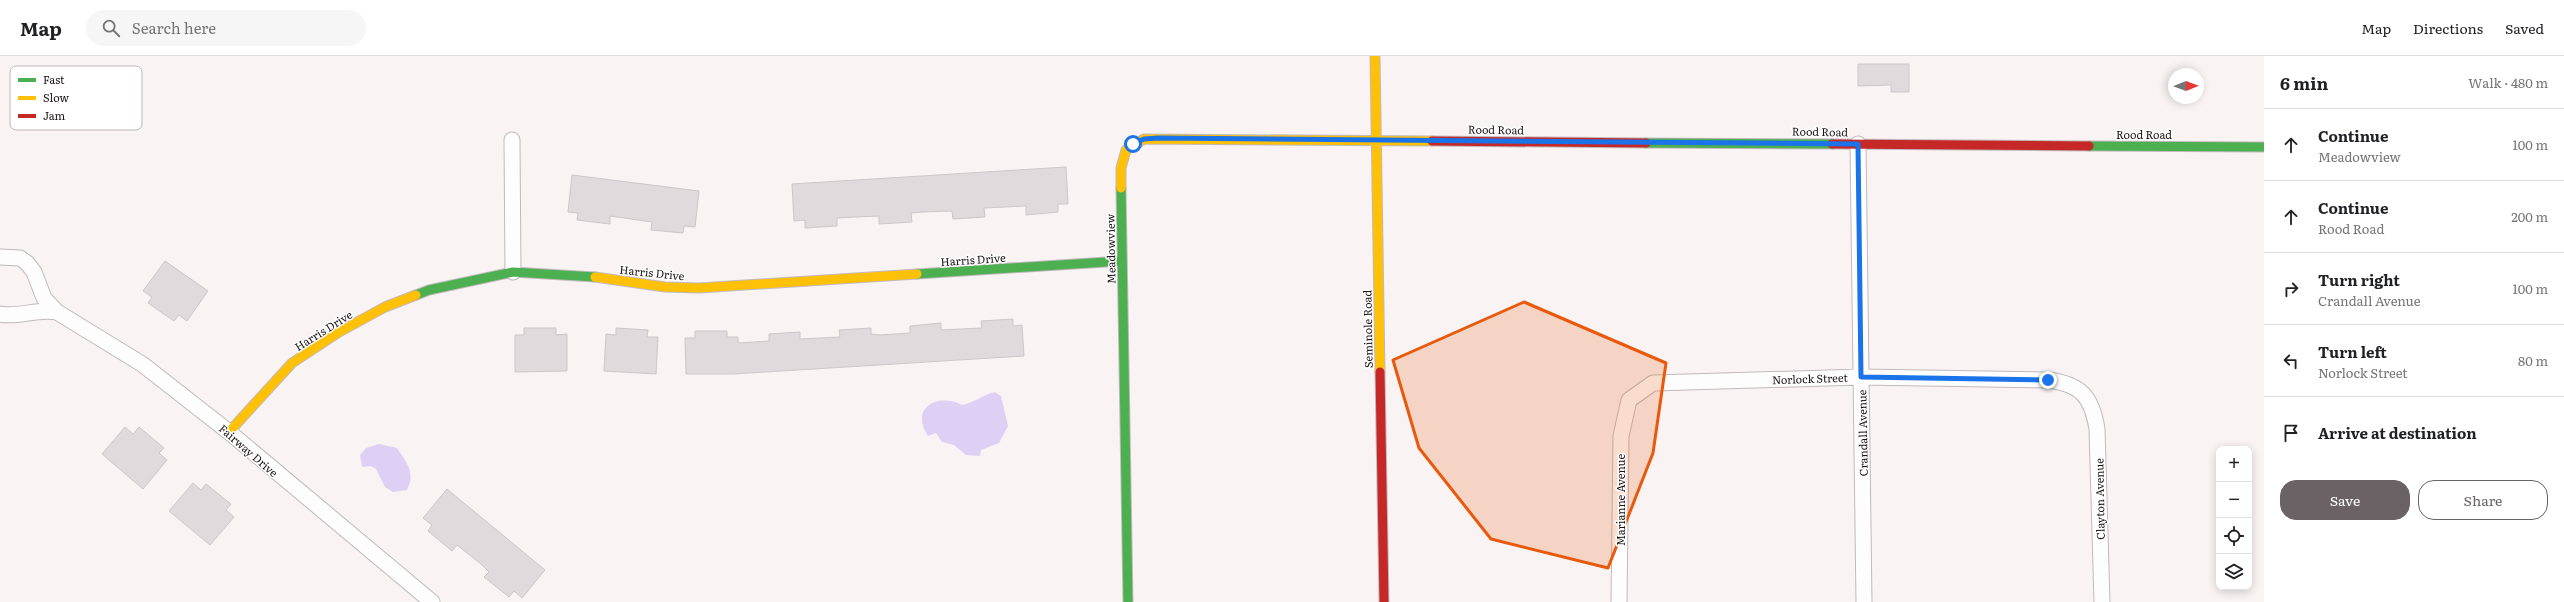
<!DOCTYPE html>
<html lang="en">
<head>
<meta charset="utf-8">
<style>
  :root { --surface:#fff; --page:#f6f6f6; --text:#202124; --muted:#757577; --line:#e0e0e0; --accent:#6a6264 }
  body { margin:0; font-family:Literata,serif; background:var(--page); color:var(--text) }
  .controls { position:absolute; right:12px; bottom:12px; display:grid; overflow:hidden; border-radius:8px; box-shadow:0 2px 10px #0003 }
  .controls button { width:36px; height:36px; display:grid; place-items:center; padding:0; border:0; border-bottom:1px solid var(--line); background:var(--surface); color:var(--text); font:20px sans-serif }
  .compass { position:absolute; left:2168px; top:12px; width:36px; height:36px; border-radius:50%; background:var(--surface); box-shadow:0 2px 10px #0003; rotate:89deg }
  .stop { position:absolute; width:12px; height:12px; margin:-9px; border:3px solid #1a73e8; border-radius:50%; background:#fff }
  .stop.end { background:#1a73e8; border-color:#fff; box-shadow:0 1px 4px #0008 }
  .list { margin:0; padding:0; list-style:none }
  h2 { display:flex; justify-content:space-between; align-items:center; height:52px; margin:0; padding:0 16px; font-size:17px }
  h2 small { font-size:13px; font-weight:400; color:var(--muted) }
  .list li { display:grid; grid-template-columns:26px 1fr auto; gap:12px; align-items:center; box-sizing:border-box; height:72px; padding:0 16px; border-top:1px solid var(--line) }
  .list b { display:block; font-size:15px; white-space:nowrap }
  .list p { margin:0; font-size:13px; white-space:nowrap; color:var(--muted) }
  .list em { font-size:13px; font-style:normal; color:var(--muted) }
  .actions { display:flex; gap:8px; padding:12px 16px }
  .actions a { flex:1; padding:9px 0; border:1px solid var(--accent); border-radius:16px; text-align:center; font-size:14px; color:var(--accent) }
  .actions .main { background:var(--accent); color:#fff }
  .icon { flex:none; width:22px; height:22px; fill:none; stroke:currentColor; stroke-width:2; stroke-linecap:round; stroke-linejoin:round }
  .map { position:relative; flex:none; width:2264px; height:546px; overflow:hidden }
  header { display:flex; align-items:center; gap:24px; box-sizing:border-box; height:56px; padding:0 20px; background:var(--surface); border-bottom:1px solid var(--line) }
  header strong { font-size:19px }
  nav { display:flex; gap:22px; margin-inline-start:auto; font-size:14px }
  .search { width:280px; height:36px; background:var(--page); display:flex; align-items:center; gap:10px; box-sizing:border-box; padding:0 14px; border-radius:22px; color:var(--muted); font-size:15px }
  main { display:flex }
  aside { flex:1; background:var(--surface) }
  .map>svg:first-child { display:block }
  .water { fill:#decff5 }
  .building { fill:#e1dadd; stroke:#cdc6ca }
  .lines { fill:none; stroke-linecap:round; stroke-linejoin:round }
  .street-casing { stroke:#c1b9bb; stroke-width:17 }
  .fast-casing { stroke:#c1b9bb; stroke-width:11 }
  .slow-casing { stroke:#c1b9bb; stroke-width:11 }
  .jam-casing { stroke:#c1b9bb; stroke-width:11 }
  .street { stroke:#fefdfd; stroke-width:15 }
  .fast { stroke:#4caf50; stroke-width:9 }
  .slow { stroke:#ffc107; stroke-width:9 }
  .jam { stroke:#c62828; stroke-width:9 }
  .route { stroke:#1a73e8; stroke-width:5 }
  .marked { fill:#e8590c; fill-opacity:0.2; stroke:#e8590c; stroke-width:3; stroke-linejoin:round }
  .labels { text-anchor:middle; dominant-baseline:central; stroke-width:3; stroke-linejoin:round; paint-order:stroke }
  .street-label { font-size:11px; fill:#1d1416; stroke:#fff }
  .key { fill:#fff; stroke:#bbb8b9; stroke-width:1 }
  .key-label { font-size:11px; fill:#1d1416 }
</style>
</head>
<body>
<header>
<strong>Map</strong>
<div class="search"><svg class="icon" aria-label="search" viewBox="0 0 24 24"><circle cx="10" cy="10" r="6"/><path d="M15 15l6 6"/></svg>Search here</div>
<nav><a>Map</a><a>Directions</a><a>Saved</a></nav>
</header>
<main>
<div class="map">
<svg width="2264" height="546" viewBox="0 0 2264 546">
  <rect width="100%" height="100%" fill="#f9f3f4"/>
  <path class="water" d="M995,336L1001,340L1008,370L999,387L981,394L980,400L966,399L954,389L942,386L936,377L928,380C909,352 938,336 962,349C974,347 982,339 995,336Z
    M379,388L397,392C406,406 416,416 407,434L393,436L385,431L376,413L371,410L362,411L360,399L366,392Z"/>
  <path class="building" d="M1858,8H1909V36H1891V29L1858,30Z
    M1066,111L1068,148H1058V156L1026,159V150L984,152L985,161L953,163L952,155L921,156L911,157L912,166L879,168V160L856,161L837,162V170L805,172V164L794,165L792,128Z
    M572,119L699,135L695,171L684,170L683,177L651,174L652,166L610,160V168L577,164L578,157L568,156Z
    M165,205L208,235L187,265L179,259L174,265L148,247L152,241L143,235Z
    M1013,263V270L1022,269L1024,300L733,318H686L685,282H695V275H727V281H738V287L769,285V278L800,276V283L840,281L839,274L871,272V278L880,279L910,277V270L941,267V274L982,272L981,265Z
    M524,272H556V279L567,278V315L515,316V279H524Z
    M616,272L648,274L647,281H658L656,318L604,315L606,278L616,279Z
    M125,371L133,378L139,371L164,392L159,397L167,404L143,433L102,398Z
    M193,427L201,434L206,428L231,448L226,454L234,461L210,489L169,455Z
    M447,433L545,514L522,542L514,535L509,541L484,521L489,516L481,508L457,489L452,495L428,475L432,469L423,462Z"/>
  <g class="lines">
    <defs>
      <path id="street" d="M512,84L513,216
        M1858,88L1864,546
        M0,201L20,202L27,207L34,216L44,242L57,256L142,308L229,376L432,546
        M0,258C19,262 37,252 57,256
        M1619,546L1621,380L1629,344L1653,327L1861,321L2048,324C2081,328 2092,341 2097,373L2102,546"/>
      <path id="fast" d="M1646,87L1832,88
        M2089,90L2264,91
        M1121,132L1128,546
        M917,218L1122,205
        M416,239L429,234L513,216L595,221"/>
      <path id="slow" d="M1375,0L1380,316
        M1121,132V112L1126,94L1144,83L1432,85
        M595,221L665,231L699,232L917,218
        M229,376L292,307L339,276L385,251L416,239"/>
      <path id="jam" d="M1432,85L1646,87
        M1832,88L2089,90
        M1380,316L1384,546"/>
    </defs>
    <use href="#street" class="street-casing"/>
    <use href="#fast" class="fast-casing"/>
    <use href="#slow" class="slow-casing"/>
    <use href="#jam" class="jam-casing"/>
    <use href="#street" class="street"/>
    <use href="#fast" class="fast"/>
    <use href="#slow" class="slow"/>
    <use href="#jam" class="jam"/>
  </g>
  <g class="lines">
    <path class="route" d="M1133,88L1144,83L1158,82L1858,88L1861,321L2048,324"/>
  </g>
  <path class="marked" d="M1524,246L1666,307L1653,397L1608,512L1491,483L1419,392L1393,304Z"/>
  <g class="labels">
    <g class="street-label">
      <text transform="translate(1496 73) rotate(1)">Rood Road</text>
      <text transform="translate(1820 75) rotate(1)">Rood Road</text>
      <text x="2144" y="78">Rood Road</text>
      <text transform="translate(1110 193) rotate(-91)">Meadowview</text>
      <text transform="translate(973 203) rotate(-4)">Harris Drive</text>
      <text transform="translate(652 216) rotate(6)">Harris Drive</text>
      <text transform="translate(1367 273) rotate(-91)">Seminole Road</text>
      <text transform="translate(323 274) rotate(-32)">Harris Drive</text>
      <text transform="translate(1810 322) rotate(-2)">Norlock Street</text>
      <text transform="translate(1862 377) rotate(-91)">Crandall Avenue</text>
      <text transform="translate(249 394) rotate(41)">Fairway Drive</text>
      <text transform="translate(2099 443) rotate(-91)">Clayton Avenue</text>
      <text transform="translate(1620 444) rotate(-90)">Marianne Avenue</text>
    </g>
  </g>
  <rect x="10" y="10" width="132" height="64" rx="6" class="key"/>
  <rect x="18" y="22" width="18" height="4" fill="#4caf50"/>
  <rect x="18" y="40" width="18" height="4" fill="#ffc107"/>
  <rect x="18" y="58" width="18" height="4" fill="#c62828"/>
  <g class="key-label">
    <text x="43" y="28">Fast</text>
    <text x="43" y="46">Slow</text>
    <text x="43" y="64">Jam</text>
  </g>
</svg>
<div class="controls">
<button>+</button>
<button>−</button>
<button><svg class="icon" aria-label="locate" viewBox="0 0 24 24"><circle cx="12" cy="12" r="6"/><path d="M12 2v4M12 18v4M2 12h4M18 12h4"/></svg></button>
<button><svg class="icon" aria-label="layers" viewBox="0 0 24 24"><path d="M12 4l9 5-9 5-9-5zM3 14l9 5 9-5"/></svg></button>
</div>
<svg class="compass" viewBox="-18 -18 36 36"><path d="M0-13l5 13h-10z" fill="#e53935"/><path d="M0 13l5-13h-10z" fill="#757577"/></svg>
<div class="stop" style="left:1133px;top:88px"></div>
<div class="stop end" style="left:2048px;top:324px"></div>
</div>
<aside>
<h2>6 min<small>Walk · 480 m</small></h2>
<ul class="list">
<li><svg class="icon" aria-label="ahead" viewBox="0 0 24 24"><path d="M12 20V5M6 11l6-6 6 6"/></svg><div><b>Continue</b><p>Meadowview</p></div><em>100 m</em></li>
<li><svg class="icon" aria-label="ahead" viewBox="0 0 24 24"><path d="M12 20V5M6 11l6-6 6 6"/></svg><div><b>Continue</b><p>Rood Road</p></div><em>200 m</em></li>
<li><svg class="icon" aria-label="right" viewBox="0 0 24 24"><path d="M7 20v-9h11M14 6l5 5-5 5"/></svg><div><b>Turn right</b><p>Crandall Avenue</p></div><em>100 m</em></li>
<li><svg class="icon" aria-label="left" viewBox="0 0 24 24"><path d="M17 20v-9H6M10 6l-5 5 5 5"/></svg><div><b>Turn left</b><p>Norlock Street</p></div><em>80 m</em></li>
<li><svg class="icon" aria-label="arrive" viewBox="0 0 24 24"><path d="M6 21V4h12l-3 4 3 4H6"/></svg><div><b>Arrive at destination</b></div></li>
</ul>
<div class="actions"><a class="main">Save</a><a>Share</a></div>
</aside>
</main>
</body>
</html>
